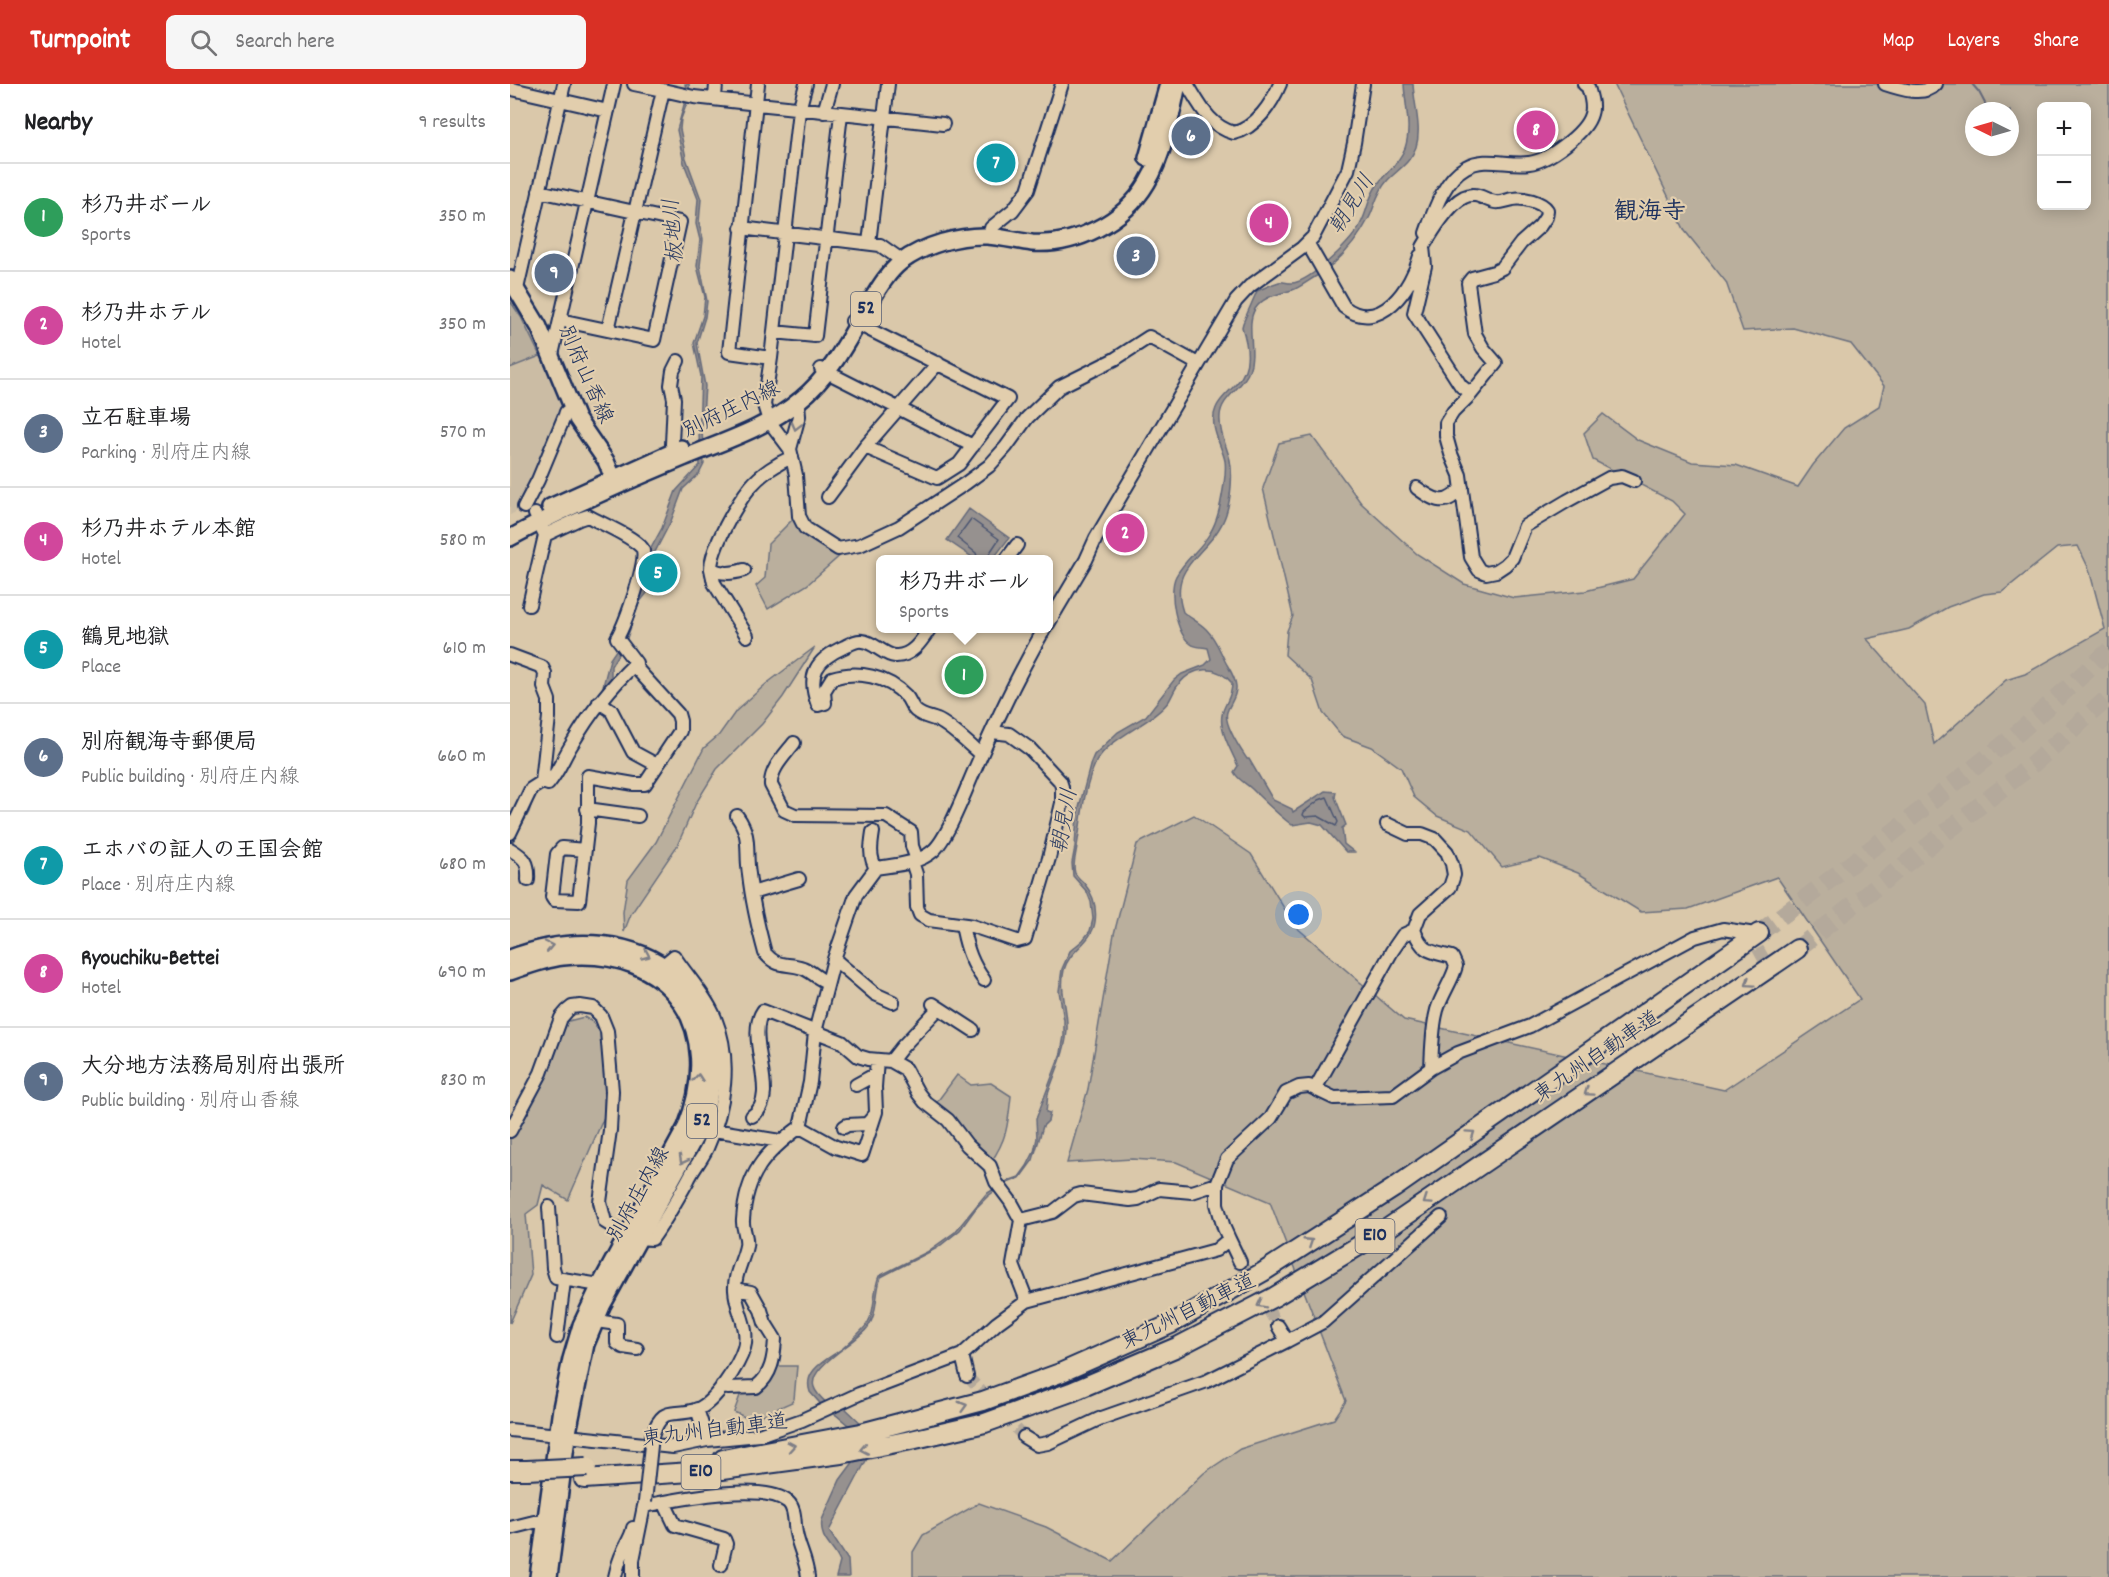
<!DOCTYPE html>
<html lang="en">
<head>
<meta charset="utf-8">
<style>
  :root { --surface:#fff; --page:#f6f6f6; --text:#202124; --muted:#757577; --line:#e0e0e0; --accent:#d93025 }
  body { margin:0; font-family:Dekko,"Klee One",sans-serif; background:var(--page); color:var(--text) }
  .controls { position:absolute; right:18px; top:18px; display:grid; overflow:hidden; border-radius:9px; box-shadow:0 3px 15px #0003 }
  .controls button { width:54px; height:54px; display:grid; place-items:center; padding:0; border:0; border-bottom:2px solid var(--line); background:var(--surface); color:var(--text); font:30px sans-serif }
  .compass { position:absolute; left:1455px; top:18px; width:54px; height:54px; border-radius:50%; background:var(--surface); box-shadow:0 3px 15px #0003; rotate:275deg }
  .you { position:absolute; left:789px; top:831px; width:21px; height:21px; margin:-15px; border:4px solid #fff; border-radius:50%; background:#1a73e8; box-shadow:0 0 0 9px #1a73e833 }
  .badge { display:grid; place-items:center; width:39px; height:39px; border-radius:50%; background:var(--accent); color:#fff; font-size:20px; font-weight:700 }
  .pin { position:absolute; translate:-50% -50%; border:3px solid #fff; box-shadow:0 2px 6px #0006 }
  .popup { position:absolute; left:366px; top:471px; width:177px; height:78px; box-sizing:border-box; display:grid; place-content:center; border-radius:9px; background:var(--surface); filter:drop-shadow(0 2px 4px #0005); font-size:20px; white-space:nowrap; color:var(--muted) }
  .popup b { font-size:22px; color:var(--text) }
  .popup::after { content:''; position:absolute; left:50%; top:100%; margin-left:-12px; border:12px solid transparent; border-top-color:var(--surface) }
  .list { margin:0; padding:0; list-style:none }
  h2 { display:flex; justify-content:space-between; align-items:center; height:78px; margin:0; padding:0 24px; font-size:26px }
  h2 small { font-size:20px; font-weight:400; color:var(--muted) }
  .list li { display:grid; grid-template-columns:39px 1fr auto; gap:18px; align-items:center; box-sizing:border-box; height:108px; padding:0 24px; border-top:2px solid var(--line) }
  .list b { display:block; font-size:22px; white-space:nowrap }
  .list p { margin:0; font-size:20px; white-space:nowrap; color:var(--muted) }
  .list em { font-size:20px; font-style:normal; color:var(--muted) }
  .icon { flex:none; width:33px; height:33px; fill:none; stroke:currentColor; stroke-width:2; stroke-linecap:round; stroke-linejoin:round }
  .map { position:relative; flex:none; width:1599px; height:1493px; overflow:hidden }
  header { display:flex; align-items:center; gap:36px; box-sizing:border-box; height:84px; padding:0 30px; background:var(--accent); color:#fff }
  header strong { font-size:28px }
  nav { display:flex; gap:33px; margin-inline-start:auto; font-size:21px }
  .search { width:420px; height:54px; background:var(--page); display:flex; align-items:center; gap:15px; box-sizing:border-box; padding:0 21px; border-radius:9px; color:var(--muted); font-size:22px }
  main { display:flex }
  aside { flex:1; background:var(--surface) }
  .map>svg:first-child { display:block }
  .built { fill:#cbbca4 }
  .green { fill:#baaf9d; stroke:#6a6f7e; stroke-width:1.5; fill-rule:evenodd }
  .water { fill:#96918f; stroke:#656a7b; stroke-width:1.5 }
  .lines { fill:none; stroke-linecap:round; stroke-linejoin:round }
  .shore { stroke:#4c5672; stroke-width:1.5 }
  .stream { stroke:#656a7b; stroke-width:2 }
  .minor-tunnel { stroke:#b4a99b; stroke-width:12; stroke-dasharray:12 6; stroke-linecap:butt }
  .highway-tunnel { stroke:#b4a99b; stroke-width:18; stroke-dasharray:18 9; stroke-linecap:butt }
  .minor-casing { stroke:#1b2f5e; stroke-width:16 }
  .major-casing { stroke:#1b2f5e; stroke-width:20 }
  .highway-casing { stroke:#1b2f5e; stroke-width:22 }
  .minor { stroke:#e2cead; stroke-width:12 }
  .major { stroke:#e2cead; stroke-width:15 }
  .highway { stroke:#e2cead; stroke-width:18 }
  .minor-bridge-casing { stroke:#1b2f5e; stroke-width:16; stroke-linecap:butt }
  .highway-bridge-casing { stroke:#1b2f5e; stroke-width:22; stroke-linecap:butt }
  .minor-bridge { stroke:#e2cead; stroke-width:12 }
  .highway-bridge { stroke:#e2cead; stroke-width:18 }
  .oneway { stroke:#7e7e86 }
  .labels { text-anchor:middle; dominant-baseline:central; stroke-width:4.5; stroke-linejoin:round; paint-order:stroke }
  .shield { fill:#e2cead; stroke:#575f76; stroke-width:1.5 }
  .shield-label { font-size:20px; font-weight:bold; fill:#1b2f5e }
  .street-label { font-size:21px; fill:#1b2f5e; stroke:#e2cead }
  .water-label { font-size:22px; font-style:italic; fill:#2d3e65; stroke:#e2cead }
  .quarter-label { font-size:24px; font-weight:bold; fill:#1b2f5e; stroke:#e2cead }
</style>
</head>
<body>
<header>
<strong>Turnpoint</strong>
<div class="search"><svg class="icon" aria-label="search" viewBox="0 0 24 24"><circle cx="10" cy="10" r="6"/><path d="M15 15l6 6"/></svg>Search here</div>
<nav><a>Map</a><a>Layers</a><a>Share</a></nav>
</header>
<main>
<aside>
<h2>Nearby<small>9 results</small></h2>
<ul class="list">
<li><span class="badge" style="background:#2e9e5b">1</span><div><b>杉乃井ボール</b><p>Sports</p></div><em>350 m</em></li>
<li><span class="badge" style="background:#d1479c">2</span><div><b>杉乃井ホテル</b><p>Hotel</p></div><em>350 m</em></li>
<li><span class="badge" style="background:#5c6f8a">3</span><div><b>立石駐車場</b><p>Parking · 別府庄内線</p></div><em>570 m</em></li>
<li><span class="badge" style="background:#d1479c">4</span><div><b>杉乃井ホテル本館</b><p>Hotel</p></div><em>580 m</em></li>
<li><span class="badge" style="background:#0f9aa8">5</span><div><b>鶴見地獄</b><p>Place</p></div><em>610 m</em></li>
<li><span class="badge" style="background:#5c6f8a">6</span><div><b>別府観海寺郵便局</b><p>Public building · 別府庄内線</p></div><em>660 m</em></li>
<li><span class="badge" style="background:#0f9aa8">7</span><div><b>エホバの証人の王国会館</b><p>Place · 別府庄内線</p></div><em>680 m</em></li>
<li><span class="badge" style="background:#d1479c">8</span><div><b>Ryouchiku-Bettei</b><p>Hotel</p></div><em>690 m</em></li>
<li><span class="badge" style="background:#5c6f8a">9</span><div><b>大分地方法務局別府出張所</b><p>Public building · 別府山香線</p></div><em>830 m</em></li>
</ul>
</aside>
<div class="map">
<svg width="1599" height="1493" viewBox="0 0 1599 1493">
  <rect width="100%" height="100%" fill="#dac8aa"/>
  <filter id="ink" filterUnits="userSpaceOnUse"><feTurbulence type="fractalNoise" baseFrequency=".0167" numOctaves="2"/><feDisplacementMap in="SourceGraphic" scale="12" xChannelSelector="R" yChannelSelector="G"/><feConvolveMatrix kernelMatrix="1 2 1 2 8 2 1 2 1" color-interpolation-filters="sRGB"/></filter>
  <g filter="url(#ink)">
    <path class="built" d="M0,209L15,234L51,316L50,330L31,381L8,427L0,431Z"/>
    <path class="green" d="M1104,0H1599V1493H403V1468L413,1451L469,1419L536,1443L602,1477L694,1389L730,1365L824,1335L836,1317L760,1118L666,1078L622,1075L557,1079L578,1005L604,850L627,760L684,731L741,770L785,842L894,936L1214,1006L1350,915L1267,793L1178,825L1131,828L1068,789L1030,774L992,783L961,746L927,732L904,713L891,684L862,663L832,652L813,629L802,596L775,571L777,547L783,532L753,404L769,359L802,352L851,419L907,470L954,500L1004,514L1075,507L1123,495L1175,430L1162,417L1083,376L1074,349L1093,330L1128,356L1182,378L1226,381L1288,403L1303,381L1334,344L1369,322L1374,302L1341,260L1283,244L1233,247L1216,198L1175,147ZM1532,22H1576V122H1532ZM1464,27H1500V63H1464ZM1568,462L1579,485L1595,545L1515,590L1496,596L1424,660L1415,621L1357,555L1399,545L1438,523L1474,510L1492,508L1547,464Z
      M0,217L11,233L30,272L0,284Z
      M286,435L334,468L297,501L258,525L246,502L255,494L258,460L282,436Z
      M305,563L273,613L252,640L207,685L186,719L167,762L121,830L114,848L113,828L118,796L146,758L194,664L209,651L226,627L256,600Z
      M74,933L83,938L91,949L96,965L94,1033L58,1116L33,1101L28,1121L16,1130L21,1191L0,1239V1048L55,938Z
      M447,991L461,1001L481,999L501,1012C498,1040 497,1055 481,1078L424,1022Z
      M264,1282H287L284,1315L282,1318L241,1336L224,1328L232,1306Z"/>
    <path class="water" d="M175,0H179L180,11L171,35L170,45L176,74L191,115L189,139L193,156L190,182L197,217L195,233L187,259L195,302L192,346L194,380L189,390L173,405L161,437L145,468L137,509L129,519L116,557L101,582V599L60,657L45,689L25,709L19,728L0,763V753L23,708L42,687L58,655L92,606L100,575L109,562L121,522L132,504L140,466L152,444L166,407L190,381L189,347L191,292L184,259L193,232L195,213L187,182L190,156L186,140L188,115L174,79L167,46L177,10Z
      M894,0H903C904,20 912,44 906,63C900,80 887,86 877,97C867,108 865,122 859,134C847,157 830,177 808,191C801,195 793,201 785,205C771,210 754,211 745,225C735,241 747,267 739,287C733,304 711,313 710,332C709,348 716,360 720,376C723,391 721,414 716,430C703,470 656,478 673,528C680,534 689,538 696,545C706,555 709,565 715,577C719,585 725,592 726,602C727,613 720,619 717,628C713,640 731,666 737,675H739L763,716L782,725L783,728L815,707L826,708L825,713L836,741L832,744L834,760L844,768H836L812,741L801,738L782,741C767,730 755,718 742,705C736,699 728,696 724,688L728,682C722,668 709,647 712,631C714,619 722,615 722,599C706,580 683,582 668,601C664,606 662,612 659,617C642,640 599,653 586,678C573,706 572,733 567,762C566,771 562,781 565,789C567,793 571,796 574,799C583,810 587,824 585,838C582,859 559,866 554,886C549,907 558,924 557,945C556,968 545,988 538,1010C537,1016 537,1022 536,1028L540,1029L538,1037L533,1042L523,1076L510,1094L495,1100L478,1112L466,1124L450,1146L427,1164L371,1193C365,1209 368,1229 358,1243C347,1259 297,1283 304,1303C306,1311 317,1319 322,1324H335L354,1342L359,1371L319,1447L338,1476L339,1493H326L330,1478C323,1461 309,1457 312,1436L330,1396L347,1373L344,1346L326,1331L318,1328L300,1308C292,1285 319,1275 333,1264C340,1258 347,1251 353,1245C367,1231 362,1208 369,1192L417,1168L445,1148L476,1110L495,1098L509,1093L517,1082L524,1068L527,1054L526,1035L551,969L554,952V936L549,907L552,885L560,867L573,856L580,847L583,835L581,818L577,808L563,792L562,779L565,763L567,731L581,678L584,671L608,648L636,632L664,596L672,590L695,581L701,575L698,564C692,562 686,564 681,560C666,550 658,507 666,492C675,475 691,465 700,449C709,434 711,417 714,400C715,393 716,384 715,377C712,362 698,342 706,324C710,314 720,307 727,299C742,283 738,262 732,243L733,239L747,207C754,204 762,200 769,198C775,197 780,201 787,198C805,192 843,157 851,139C858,126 857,116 867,101C876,88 889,80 895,64C902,44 895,21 894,0Z
      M459,425L499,454L483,475H465L437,456Z"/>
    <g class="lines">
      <path class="shore" d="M468,476L466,469L447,454L461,435L489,455L479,470V476
        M817,713L828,738L826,742L808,732L795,733L793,731L794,728L809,716Z"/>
      <path class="stream" d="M1462,0L1469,8L1479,27"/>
      <path class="minor-tunnel" d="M1239,849L1265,895
        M730,1178L768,1242
        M457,1292L514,1353"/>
      <path class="highway-tunnel" d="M1249,849L1382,749L1509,648L1599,567
        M1287,865L1523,680L1599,613"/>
      <defs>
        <path id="minor" d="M248,0L219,268L261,274
          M296,0L289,26L261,274L254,321L259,337L280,365L286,391L289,432L295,444L328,465L350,461L389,443L456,399L479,382L496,363L517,334L549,303L605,275L639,253L688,280
          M677,0C690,21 699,42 724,49C746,44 762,19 770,0
          M1375,0C1390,5 1414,13 1426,0
          M2,5L98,27
          M153,6L184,13L433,40
          M205,14L206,0
          M314,28L322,0
          M29,107L170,138L144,256L50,236
          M231,144L370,161L387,173
          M481,144L503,126L518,106L552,0
          M916,149C924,127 934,95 956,83C975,72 998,82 1019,79C1038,77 1076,49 1081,30C1084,21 1080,11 1078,3L1074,0
          M359,159L378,0
          M798,160L834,223C870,251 902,203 910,172
          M7,205L54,0
          M342,237L498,315L449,380L427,394L355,363
          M98,246L153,6L124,0
          M264,248L305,252L331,30
          M42,271L104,0
          M168,277L163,287L161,301L164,315L162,360L169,375
          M311,285L463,362
          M961,310L951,302L904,229L915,182L913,163C922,148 938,121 954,113C967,107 974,116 985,118C991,119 997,116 1003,115C1013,113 1032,118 1037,126L1036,133L1030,142L1011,159L992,184L984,188L962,194L958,199L965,250L973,264L986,279L961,310L943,328L936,339V352L941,370L950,391L961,473L969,486L976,489L986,487L995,481L1002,474L1015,442L1057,417L1099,394L1112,392L1124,397
          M280,365L289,332L288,318
          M907,404C925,417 936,424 952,403
          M318,413L355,363L428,279
          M14,423L28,396L55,331L56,328L63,324
          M35,451L69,435L78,432C92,440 122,452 132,464C140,474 114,542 107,554L126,579V584L168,630L170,637V647L135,700H124L78,692V739L69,817L44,816L42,813L47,770L52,764L75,766
          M496,476L507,461
          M201,485L204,499L237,552
          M234,486C221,490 212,490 201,485C201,464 227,419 241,402C251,390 268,379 282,373
          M19,521L35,451L25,430
          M538,540L576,476L586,454L726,217L740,202L792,164L803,153L838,86L844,59L853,0
          M420,544C412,556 402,573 385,572C373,571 364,558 352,557C346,556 340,560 334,563C307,575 296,590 308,621L315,619L314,607L322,594C348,586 377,592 396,612C400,616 401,623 406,627C413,633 420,633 427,636C438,640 461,662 471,671
          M0,571L32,583L35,589L34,603L39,616V633L32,698
          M89,618L101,626L123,668L147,681
          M284,659C275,671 260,685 261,701L274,726L285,731L376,732L401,748L402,762L407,776
          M77,725L128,732
          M227,732C242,753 235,766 239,790C242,817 248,843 255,869C268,885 276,878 293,884C303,888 308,896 318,898
          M877,740L898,750H912L925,755L937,768L942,780L944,791L940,803L910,830L904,846C913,869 920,867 942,873L946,882C942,897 932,910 927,926C922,944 922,965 921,984
          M363,748C361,761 359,773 366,784
          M0,749L21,705L32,698L38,700C49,687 53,674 62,660C80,629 100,603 126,579
          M0,765C15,774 19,778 18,796
          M402,778L406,790L407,823L410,831L419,836L456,841
          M242,809L289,795
          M324,875L365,910L383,918
          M474,896C462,880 457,865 453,846L456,841L462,842L507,857L515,855L539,774L552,719V703L550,697L520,665L499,650L482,648
          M423,920L463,946
          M381,977L392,963L429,924
          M346,1001L366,990
          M805,1005L882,867L893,851L904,846
          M242,1032C272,1013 234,955 253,927L332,958L348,972L358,975L381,977L395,985L408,1009L415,1018L438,1036L457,1061L480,1082L486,1098L501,1118L511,1136L503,1181L517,1217
          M290,1043L326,1063L352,1071L366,1028L365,1003L367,976
          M334,1043L337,1041L357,1040L364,1032
          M204,1046L270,1057
          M0,1047L31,989L51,934L57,927L62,923L70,922L83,924L91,932L97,947L102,1007L100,1046L90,1118L95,1138C111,1148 123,1155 142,1155C156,1136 166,1117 178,1096C183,1085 192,1075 197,1064C215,1024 222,976 205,934C196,912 177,892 164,872L158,877L164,883L173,886
          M39,1123L43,1184L46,1194L90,1201
          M511,1136L543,1128L564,1112L571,1110L620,1116L628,1115L649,1105L682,1108L707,1100
          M719,1155L730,1178
          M86,1237L107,1240V1259L113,1263L127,1265
          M47,1253L54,1197
          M777,1257L813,1238L931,1133
          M452,1271L457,1292
          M212,1302L218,1304L246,1303C262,1291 264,1273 265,1255L255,1239L251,1226L241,1208L225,1205
          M187,1325L197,1356
          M0,1346L163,1363L197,1356L249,1351L292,1336L349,1310L452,1271L487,1239L517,1217L706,1166L719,1155L714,1144L707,1120V1100L717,1075L761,1034L776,1009L789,1003L799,1002L824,1014L883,1012L921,984L948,969L1020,942L1185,853L1213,845L1239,849
          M142,1352C154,1318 163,1335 188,1325C205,1318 229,1281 234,1264C240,1243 226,1227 225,1206C224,1190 233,1177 236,1162C238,1153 232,1145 233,1136C236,1089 255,1069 290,1043L300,998L305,948L324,875L346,811L366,784C385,781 408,780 423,767C438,754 456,705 465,685C486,637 508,590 535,544
          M514,1353L527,1361L538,1359L589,1335L697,1297L777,1257L768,1242
          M154,1418L165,1441L214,1455L216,1460L211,1481
          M0,1444L24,1438H43
          M105,1493C107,1484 109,1476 113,1468C116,1459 122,1453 123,1444
          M123,1493V1476L134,1422C165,1416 253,1397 278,1418C286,1425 284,1440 286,1449C289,1465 296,1475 298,1493"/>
        <path id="major" d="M637,74L658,0
          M0,195L29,243L67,335L96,377L106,401
          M40,423L171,364
          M0,454C55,424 115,398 173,374C212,358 257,344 290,316C320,292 337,258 356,225C366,209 376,190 391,178C414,161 449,151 477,152C492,153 507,157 522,159C566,162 614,138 637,99C653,73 662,30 668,0
          M0,874C131,824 244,908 188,1048L92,1222L76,1260L57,1353L39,1493
          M0,888C17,882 35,875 53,873C162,862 215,945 176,1043L90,1201L71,1241L61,1275L51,1324L28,1493"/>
        <path id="highway" d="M213,1375L351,1349L473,1317L550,1289L661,1240L753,1188L884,1104L1249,849
          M0,1386H17
          M74,1395L212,1386L331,1370L401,1356L475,1339L561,1308L667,1263L764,1213L875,1146L1287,865"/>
      </defs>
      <use href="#minor" class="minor-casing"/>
      <use href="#major" class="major-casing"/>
      <use href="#highway" class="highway-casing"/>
      <use href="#minor" class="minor"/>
      <use href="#major" class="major"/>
      <use href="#highway" class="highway"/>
      <defs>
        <path id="minor-bridge" d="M135,1418L142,1352"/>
        <path id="highway-bridge" d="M17,1386L77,1383"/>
      </defs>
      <use href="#minor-bridge" class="minor-bridge-casing"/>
      <use href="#highway-bridge" class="highway-bridge-casing"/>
      <use href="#minor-bridge" class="minor-bridge"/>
      <use href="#highway-bridge" class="highway-bridge"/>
    </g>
    <defs><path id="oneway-chevron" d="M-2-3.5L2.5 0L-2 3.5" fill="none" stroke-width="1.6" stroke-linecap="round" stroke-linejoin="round" transform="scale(1.5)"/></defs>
    <g class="oneway">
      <use href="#oneway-chevron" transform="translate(286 342) rotate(104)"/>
      <use href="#oneway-chevron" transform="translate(39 862) rotate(-12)"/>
      <use href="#oneway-chevron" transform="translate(136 871) rotate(24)"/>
      <use href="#oneway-chevron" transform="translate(1239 899) rotate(145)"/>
      <use href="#oneway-chevron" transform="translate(188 994) rotate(-85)"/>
      <use href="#oneway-chevron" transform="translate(1078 1008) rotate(146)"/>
      <use href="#oneway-chevron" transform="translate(961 1050) rotate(-35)"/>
      <use href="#oneway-chevron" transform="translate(173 1076) rotate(119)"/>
      <use href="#oneway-chevron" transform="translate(917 1117) rotate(146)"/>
      <use href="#oneway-chevron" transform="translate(799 1158) rotate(-33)"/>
      <use href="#oneway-chevron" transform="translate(751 1220) rotate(153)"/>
      <use href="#oneway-chevron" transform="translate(453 1322) rotate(-16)"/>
      <use href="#oneway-chevron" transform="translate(281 1362) rotate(-10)"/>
      <use href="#oneway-chevron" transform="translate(354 1365) rotate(169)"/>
    </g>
  </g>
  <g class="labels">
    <g class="shield">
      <rect x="341" y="208" width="30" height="34" rx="4.5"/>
      <rect x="177" y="1020" width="30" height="34" rx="4.5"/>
      <rect x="845.5" y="1135" width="39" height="34" rx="4.5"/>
      <rect x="171.5" y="1371" width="39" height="34" rx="4.5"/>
    </g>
    <g class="shield-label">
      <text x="356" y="225">52</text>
      <text x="192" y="1037">52</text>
      <text x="865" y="1152">E10</text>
      <text x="191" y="1388">E10</text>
    </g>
    <g class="street-label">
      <text transform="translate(74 291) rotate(66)">別府山香線</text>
      <text transform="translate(222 327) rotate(-26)">別府庄内線</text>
      <text transform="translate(1088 974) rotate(-34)">東九州自動車道</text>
      <text transform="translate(130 1111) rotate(-61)">別府庄内線</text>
      <text transform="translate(679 1229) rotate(-26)">東九州自動車道</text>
      <text transform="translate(205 1348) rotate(-7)">東九州自動車道</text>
    </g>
    <g class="water-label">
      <text transform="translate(843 121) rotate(-58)">朝見川</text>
      <text transform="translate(165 147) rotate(-94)">板地川</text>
      <text transform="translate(556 737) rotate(-80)">朝見川</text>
    </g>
    <g class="quarter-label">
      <text x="1140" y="129">観海寺</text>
    </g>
  </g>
</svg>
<div class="controls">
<button>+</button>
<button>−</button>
</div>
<svg class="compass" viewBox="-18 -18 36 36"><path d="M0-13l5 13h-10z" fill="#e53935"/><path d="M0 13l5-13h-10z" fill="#757577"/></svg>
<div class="you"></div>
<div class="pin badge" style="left:454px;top:591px;background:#2e9e5b">1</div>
<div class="popup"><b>杉乃井ボール</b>Sports</div>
<div class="pin badge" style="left:615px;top:449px;background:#d1479c">2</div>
<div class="pin badge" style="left:626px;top:172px;background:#5c6f8a">3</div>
<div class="pin badge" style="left:759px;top:139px;background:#d1479c">4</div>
<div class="pin badge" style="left:148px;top:489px;background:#0f9aa8">5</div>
<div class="pin badge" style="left:681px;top:52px;background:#5c6f8a">6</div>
<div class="pin badge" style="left:486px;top:79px;background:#0f9aa8">7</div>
<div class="pin badge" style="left:1026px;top:46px;background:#d1479c">8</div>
<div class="pin badge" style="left:44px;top:189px;background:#5c6f8a">9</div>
</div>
</main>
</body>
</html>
